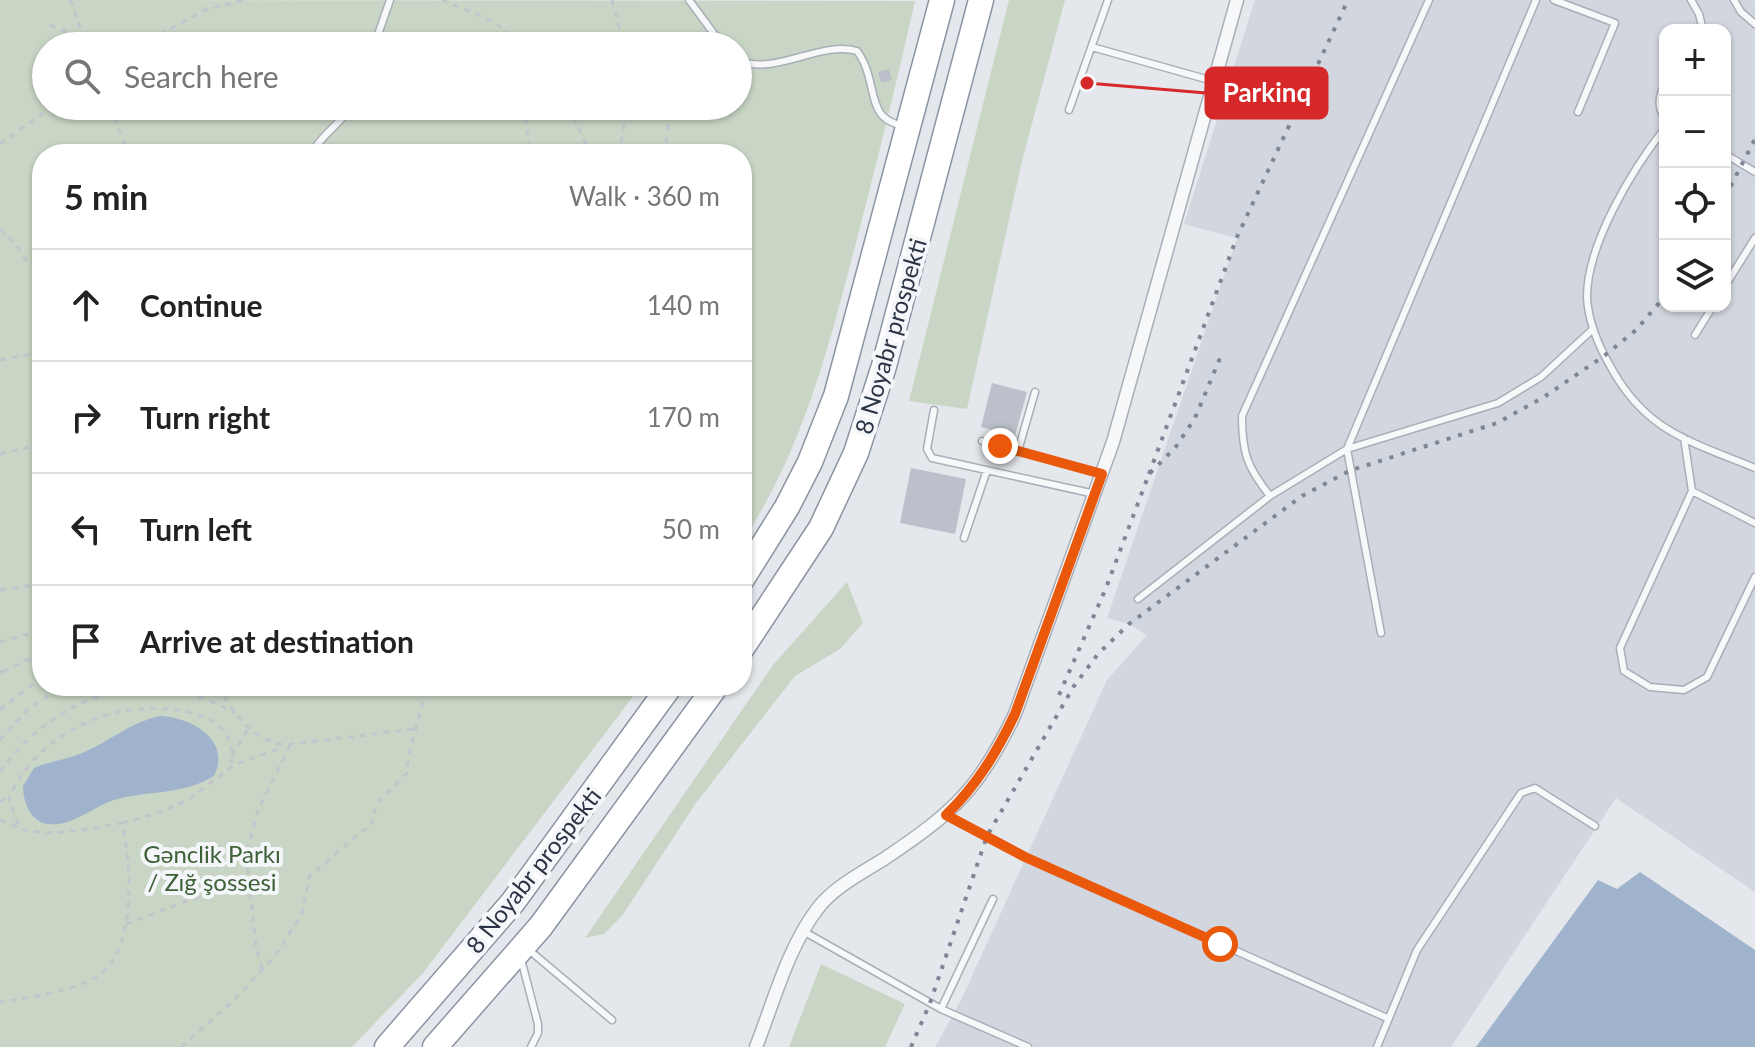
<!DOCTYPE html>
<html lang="en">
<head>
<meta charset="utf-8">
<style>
  :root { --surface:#fff; --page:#f6f6f6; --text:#222; --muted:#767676; --line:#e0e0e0 }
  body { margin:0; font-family:Lato,sans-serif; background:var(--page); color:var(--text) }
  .controls { position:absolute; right:24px; top:24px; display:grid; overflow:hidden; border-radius:16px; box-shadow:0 2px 6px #0004 }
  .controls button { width:72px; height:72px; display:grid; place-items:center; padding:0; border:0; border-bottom:2px solid var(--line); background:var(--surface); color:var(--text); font:40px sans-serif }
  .stop { position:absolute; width:24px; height:24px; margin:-18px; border:6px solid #ea580c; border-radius:50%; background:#fff }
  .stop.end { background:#ea580c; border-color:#fff; box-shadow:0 2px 8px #0008 }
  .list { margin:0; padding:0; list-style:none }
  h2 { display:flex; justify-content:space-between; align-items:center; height:104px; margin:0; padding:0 32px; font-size:34px }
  h2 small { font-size:26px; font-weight:400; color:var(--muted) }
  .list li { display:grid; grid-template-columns:52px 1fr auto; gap:24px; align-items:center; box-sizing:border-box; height:112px; padding:0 32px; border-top:2px solid var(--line) }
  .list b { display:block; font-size:30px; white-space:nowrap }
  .list em { font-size:26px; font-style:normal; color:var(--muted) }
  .icon { flex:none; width:44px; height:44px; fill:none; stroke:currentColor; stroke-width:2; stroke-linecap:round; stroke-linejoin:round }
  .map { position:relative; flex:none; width:1755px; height:1047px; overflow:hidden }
  .search { position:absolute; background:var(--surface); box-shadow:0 2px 6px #0004; left:32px; top:32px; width:720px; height:88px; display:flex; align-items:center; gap:20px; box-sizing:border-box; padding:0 28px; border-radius:44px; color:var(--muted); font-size:30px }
  .panel { position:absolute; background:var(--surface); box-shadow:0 2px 6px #0004; left:32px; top:144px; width:720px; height:552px; border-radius:32px }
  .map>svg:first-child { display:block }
  .built { fill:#d2d6de; fill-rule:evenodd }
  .green { fill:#c9d6c5; fill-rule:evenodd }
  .water { fill:#9fb4cc }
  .building { fill:#bbc0ca }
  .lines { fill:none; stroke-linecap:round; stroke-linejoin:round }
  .lane-casing { stroke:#a9aeb7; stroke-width:9 }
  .street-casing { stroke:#a9aeb7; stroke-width:15 }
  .highway-casing { stroke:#8b94a3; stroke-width:27 }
  .path { stroke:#c2c5cb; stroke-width:3; stroke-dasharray:6 6; stroke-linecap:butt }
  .lane { stroke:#f7f8fa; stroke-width:6 }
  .street { stroke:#f7f8fa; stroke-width:12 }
  .highway { stroke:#fff; stroke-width:24 }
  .rail { stroke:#7d8696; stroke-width:4; stroke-dasharray:4 8; stroke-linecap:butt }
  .route { stroke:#ea580c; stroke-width:10 }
  .labels { text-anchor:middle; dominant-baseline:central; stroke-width:8; stroke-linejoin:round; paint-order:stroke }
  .street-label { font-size:24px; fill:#2b3445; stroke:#f4f6f9 }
  .park-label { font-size:24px; fill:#3f6138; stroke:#f4f6f9 }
  .leader { fill:none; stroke:#d62828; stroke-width:3 }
  .callout-dot { fill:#d62828; stroke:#f4f6f9; stroke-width:3 }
  .callout { fill:#d62828; stroke:#d62828; stroke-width:3 }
  .callout-label { font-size:26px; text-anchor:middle; font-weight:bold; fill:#fff }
</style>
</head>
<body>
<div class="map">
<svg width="1755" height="1047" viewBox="0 0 1755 1047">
  <rect width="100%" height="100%" fill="#e4e7ec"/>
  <path class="built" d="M1255,0H1755V892L1616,798L1451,1047H935L962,998L1107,680L1147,635L1129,624L1107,618L1237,238L1184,224ZM1665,30H1725V306H1665Z"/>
  <path class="green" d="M0,0L915,1C896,86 875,170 853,254C827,354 800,455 742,542V154H42V686H641L423,973L352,1047H0ZM46,46H738V106H46Z
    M1009,0H1065L1022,161L967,409L909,401Z
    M847,582L863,623L840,649L795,676L696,803L622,916L604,934L585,938L773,665Z
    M821,964L905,1004L885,1047H789Z"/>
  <path class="water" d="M160,716C191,717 232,740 214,776C181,797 141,789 106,803C88,811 69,827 48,824C30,822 23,801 23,786L34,768C50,761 66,760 82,753C111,741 129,723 160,716Z
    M1640,872L1755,950V1047H1476L1598,880L1617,889Z"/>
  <path class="building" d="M889,69L892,80L881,83L878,72Z
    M992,383L1027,392L1015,436L981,427Z
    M911,468L966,479L955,534L900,523Z"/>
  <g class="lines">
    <defs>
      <path id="lane" d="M689,0L723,46
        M1554,0L1615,23L1578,112
        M1691,0L1699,14L1703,30
        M1734,0L1741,12L1755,24
        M374,46L390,0
        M1092,47L1213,81
        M738,60C774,77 821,40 857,51C873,72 870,100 881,114C886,121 896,124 904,127
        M1665,85C1658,96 1658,108 1665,119
        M1069,110L1108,0
        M1665,128C1633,168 1587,244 1587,297C1588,323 1600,349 1613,371C1625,392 1641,411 1661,425C1689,444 1724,455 1755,468
        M311,154C321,135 340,124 352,106
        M1725,154L1755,172
        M1725,286L1755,238
        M1695,335L1713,306
        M934,410L927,449L932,458L1095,494
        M1684,438L1692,491L1620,648L1624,671L1650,687L1684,690L1707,677L1755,577
        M982,441L1102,474
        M1018,451L1035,392
        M1692,491L1755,523
        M1270,496C1247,467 1242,453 1242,416L1429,0
        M964,538L987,470
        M1138,599L1270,496L1347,449L1498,403L1541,377L1593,329
        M1381,633L1347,449L1536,0
        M946,815L1025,857L1387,1018
        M803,931L941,1009L1028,1047
        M529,950L612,1020
        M521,959L538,1024V1033L531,1047
        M941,1009L993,899
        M1377,1047L1417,950L1521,793L1535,788L1595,826"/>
      <path id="street" d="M756,1047C774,1001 788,947 818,908C835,886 864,872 887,857C954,812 980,788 1015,714L1113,442L1237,0"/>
      <path id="highway" d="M742,579L787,507L810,462L836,396L942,0
        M742,648L821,528L856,453L884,366L981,0
        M387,1047L513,902L670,686
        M435,1047L541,926L716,686"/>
    </defs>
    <use href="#lane" class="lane-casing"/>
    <use href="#street" class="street-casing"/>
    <use href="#highway" class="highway-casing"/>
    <path class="path" d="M70,0L87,46
      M442,0L493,21L524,46
      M612,0L624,46
      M50,25L83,39
      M505,31L510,46
      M139,46L205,10L245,0
      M110,106L128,154
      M524,106L530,154
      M569,106L590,154
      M0,144L53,106
      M619,154L627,106
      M665,154L670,106
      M0,229L15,243L27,261L42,266
      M0,360L42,352
      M0,454L42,444
      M0,590L42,584
      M0,642L42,630
      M0,671L3,672L0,676
      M3,672L42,652
      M218,686C234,714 250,738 283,745L415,729
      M0,710L42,677
      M0,740L27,710L64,686
      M232,756L248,729
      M0,772C58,692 148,664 235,713
      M0,802L10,795
      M0,820C10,823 20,830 31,831C61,836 93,828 122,823C131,864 137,942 102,973C83,989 25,999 0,1002
      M122,823L158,813L188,800L234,765L283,747
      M18,824L9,799C23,761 60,732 97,718C136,703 244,698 231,767
      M126,924L248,878
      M262,969L256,947L246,855L258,810L290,745
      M181,1047L232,1002L275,956L302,914L309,877L362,831L370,827L377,803L407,773C408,743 422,716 426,686"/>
    <use href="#lane" class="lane"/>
    <use href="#street" class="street"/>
    <use href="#highway" class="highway"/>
    <path class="rail" d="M1725,197L1755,139
      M1149,474L1237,237L1348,0
      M1059,695L1106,588L1149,474L1175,448L1195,418L1223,351
      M911,1047L930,1003L987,836L1074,686L1098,654L1129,624L1302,496L1349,471L1497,423L1544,397L1604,356L1636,330L1665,296"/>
  </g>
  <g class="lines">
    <path class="route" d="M1000,446L1102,474L1015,714C997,752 977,785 946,815L1025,857L1220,944"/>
  </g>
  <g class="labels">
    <g class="street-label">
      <text transform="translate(890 336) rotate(-74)">8 Noyabr prospekti</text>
      <text transform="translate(533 870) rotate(-52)">8 Noyabr prospekti</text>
    </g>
    <g class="park-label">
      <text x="212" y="853">Gənclik Parkı<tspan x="212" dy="28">/ Zığ şossesi</tspan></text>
    </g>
  </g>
  <path class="leader" d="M1087 83L1206 93"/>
  <circle class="callout-dot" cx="1087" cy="83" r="8"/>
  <rect class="callout" x="1206" y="68" width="121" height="50" rx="8"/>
  <g class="callout-label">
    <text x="1267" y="102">Parkinq</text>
  </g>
</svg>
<div class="controls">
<button>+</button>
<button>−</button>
<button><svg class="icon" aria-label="locate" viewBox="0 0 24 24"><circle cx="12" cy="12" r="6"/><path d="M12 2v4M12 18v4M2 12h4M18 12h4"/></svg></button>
<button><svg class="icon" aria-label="layers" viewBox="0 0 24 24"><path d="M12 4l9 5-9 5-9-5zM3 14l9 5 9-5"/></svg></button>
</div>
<div class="stop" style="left:1220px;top:944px"></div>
<div class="stop end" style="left:1000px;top:446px"></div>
<div class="search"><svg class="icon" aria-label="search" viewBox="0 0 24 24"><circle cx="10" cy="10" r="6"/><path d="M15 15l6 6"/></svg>Search here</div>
<section class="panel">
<h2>5 min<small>Walk · 360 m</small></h2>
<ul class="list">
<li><svg class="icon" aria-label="ahead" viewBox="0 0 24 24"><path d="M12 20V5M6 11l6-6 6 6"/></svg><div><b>Continue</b></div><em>140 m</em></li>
<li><svg class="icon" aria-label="right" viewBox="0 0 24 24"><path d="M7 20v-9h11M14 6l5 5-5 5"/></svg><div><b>Turn right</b></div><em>170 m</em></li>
<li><svg class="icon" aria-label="left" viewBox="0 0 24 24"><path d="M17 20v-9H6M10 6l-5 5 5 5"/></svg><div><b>Turn left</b></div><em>50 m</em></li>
<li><svg class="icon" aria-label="arrive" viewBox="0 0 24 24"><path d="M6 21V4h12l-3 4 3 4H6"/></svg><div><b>Arrive at destination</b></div></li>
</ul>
</section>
</div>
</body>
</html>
